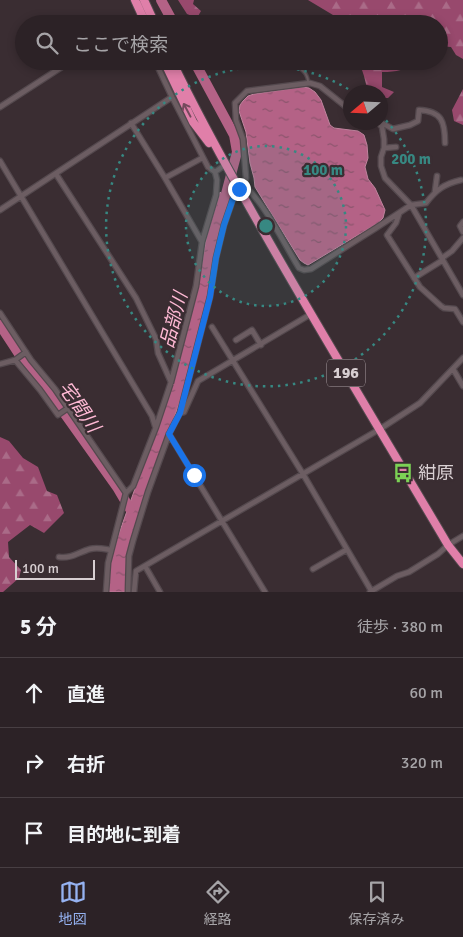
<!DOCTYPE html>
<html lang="ja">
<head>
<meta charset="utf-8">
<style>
  :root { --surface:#2c2226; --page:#382f32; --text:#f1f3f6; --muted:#a6a4a7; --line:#483f43; --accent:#95b2f1 }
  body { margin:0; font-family:Signika,"Noto Sans JP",sans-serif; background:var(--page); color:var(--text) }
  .compass { position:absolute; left:343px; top:85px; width:45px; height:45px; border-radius:50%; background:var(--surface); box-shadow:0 2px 8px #0003; rotate:251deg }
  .scale { position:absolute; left:15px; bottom:12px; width:80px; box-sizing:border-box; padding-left:5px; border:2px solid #d8cfd2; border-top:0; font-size:14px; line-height:18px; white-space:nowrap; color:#d8cfd2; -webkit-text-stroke:4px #3a2d32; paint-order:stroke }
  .stop { position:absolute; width:15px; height:15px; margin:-11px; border:4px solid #1a73e8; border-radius:50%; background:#fff }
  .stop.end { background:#1a73e8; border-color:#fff; box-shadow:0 1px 5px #0008 }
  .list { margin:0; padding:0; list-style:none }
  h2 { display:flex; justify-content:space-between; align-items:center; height:65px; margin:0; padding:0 20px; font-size:21px }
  h2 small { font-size:16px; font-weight:400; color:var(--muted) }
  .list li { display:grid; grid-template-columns:32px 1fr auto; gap:15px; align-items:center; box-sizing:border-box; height:70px; padding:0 20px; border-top:1px solid var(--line) }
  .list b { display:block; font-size:19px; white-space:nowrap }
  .list em { font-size:16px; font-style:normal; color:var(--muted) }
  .icon { flex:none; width:28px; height:28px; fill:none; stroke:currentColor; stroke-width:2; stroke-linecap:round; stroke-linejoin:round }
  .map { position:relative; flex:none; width:463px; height:592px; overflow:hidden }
  .search { position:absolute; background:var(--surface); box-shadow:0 2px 8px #0003; left:15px; right:15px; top:15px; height:55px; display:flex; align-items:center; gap:12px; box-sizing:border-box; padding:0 18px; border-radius:28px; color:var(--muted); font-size:19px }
  .sheet { height:275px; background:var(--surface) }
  nav { display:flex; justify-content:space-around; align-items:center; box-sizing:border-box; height:70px; border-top:1px solid var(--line); background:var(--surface); font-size:14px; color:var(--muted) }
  nav a { display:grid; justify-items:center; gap:2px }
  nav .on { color:var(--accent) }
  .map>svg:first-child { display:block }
  .forest { fill:url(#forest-firs) }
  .water { fill:url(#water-ripples); stroke:#bf839d }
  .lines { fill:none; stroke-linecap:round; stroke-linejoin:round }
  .river { stroke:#b46286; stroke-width:10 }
  .lane-casing { stroke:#54494e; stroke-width:4.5 }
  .street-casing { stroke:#54494e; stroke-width:7 }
  .highway-casing { stroke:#54494e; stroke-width:10 }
  .lane { stroke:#6c5d62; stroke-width:2 }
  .street { stroke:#6c5d62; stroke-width:4.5 }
  .highway { stroke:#e07fa9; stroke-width:8 }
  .oneway { stroke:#744a5c }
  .route { stroke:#1a73e8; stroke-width:6 }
  .ring { fill:none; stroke:#378882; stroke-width:2.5; stroke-dasharray:2.5 5 }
  .labels { text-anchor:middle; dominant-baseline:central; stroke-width:4.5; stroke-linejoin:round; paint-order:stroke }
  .shield { fill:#3a2d32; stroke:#a99ea2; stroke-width:1 }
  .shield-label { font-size:16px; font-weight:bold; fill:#d8cfd2 }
  .poi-label { font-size:18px; fill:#d8cfd2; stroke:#3a2d32; text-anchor:start }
  .water-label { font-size:19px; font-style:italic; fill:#feb9d4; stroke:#3a2d32 }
  .centre { fill:#378882; stroke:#3a2d32; stroke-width:2.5 }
  .ring-label { font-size:15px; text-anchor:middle; font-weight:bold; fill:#378882; stroke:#3a2d32; stroke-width:4.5; stroke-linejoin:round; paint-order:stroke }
</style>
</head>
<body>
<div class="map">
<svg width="463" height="592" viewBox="0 0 463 592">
  <defs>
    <pattern id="forest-firs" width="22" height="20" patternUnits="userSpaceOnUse" patternTransform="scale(1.25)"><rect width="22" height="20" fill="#98496d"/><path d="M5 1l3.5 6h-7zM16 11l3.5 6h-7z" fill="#aa6b88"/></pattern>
    <pattern id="water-ripples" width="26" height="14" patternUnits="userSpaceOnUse" patternTransform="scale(1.25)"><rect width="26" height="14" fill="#b46286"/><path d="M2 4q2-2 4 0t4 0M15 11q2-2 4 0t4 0" fill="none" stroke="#8c556d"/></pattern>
  </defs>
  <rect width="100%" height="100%" fill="#3a2d32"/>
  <path class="forest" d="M178,0H194L193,4L201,11L197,18L187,14Z
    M308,0H463V59L456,55L451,47L439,46V24H348Z
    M359,61H417C405,70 397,72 382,72V87L394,92L388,98H381L380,92H368L364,76Z
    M463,89V125L454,121L452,110Z
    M0,437L9,441L23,458L38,467L47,491L57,495L64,513L44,533L30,525L8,542L9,557L21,570L19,578L3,592H0Z"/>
  <path class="water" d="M302,87L309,88L315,92L321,100L330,125L334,128L358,131L364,135L367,145L368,158L365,167L368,179L375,188L385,210L383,218L378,223L308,265L304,263L300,260L255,187L254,178L250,163L246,132L239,111L240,105L243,101L248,96L254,94Z
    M220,192L229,202L219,237L208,299L185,387L174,418L147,491L130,544L125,592H109L110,563L117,539L156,430L201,268L207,234Z"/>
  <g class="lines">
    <path class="river" d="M161,0L174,24
      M194,61L234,135L237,152L222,209
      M0,325L23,360L55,400L117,487L130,509"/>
    <defs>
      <path id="lane" d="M289,62C297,67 307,70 308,81"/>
      <path id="street" d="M129,24L149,10
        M155,61L172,97L208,167L215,172
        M0,107L71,61
        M378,122L382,127L384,139V148L381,157V166L385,178L411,205L463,295
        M380,122L393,129L410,125L418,121L419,110C442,111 445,122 445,143
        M131,123L165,178L202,242
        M384,148L396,147
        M0,161L152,416L155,426
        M56,174L136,298L156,339L158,353L171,382
        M165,178L202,158
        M244,185C267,207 282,240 299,268L304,270L311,269L376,228L411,205L426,203C436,190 444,184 461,180
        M435,191L437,176
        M0,210L172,97
        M399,214L396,223L387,235L420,287L441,306L444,308L455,309L463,322
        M463,222L460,226L463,232
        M442,258L452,251L463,238
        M414,278L443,260
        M0,313L31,360L55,389L126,493
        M212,327L303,474L372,592
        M236,340L252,330L261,345
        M15,360L26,352
        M0,364L15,360L40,390L58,415L68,408
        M453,369L463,386
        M180,413L184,412L198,381L311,314
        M169,434L265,592
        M59,557C71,559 79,552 90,549C98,547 104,549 111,550
        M145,566L160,592
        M313,569L346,550
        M106,592L108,563L126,493L133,486L156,427L171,382L196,286L202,242L216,195L217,180L215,172L225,165
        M128,592L129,556L133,541L148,492L169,434L180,413L210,297L216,258L224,225L234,196L244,185L246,178L243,139L236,120L235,103L247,91L310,83L320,86L350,110
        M134,592L136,571L380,429L420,403L463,358
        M370,592L397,576L409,572L438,554L448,545L463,536"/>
      <path id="highway" d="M135,0L146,24
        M144,0L155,24
        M164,61L193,122L209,143
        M172,61C202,124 236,184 271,245C329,346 389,445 448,545L463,564"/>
    </defs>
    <use href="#lane" class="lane-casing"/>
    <use href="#street" class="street-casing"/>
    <use href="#highway" class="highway-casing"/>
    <use href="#lane" class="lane"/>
    <use href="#street" class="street"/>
    <use href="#highway" class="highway"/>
  </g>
  <defs><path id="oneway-shaft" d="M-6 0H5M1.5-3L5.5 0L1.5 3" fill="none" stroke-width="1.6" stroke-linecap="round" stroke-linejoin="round" transform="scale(1.25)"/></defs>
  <use class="oneway" href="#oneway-shaft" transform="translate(187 110) rotate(-118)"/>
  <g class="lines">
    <path class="route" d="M194,475L169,434L180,413L210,297L216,258L224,225L234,196L239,189"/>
  </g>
  <circle cx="266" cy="226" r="80" fill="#378882" fill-opacity=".12"/>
  <g class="ring">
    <circle cx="266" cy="226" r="80"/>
    <path d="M381 115A160 160 0 1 1 353 92"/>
  </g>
  <defs>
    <symbol id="bus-bare" viewBox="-9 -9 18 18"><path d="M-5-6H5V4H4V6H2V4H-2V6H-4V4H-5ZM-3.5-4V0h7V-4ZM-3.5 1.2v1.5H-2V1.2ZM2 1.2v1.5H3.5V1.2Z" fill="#7cd155" stroke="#3a2d32" stroke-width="2.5" paint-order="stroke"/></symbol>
  </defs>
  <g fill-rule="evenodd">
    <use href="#bus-bare" x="389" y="459" width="28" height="28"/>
  </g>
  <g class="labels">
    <rect class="shield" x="327" y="359.5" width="38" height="27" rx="4"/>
    <g class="shield-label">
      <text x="346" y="373">196</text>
    </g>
    <g class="poi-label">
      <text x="418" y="473">紺原</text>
    </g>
    <g class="water-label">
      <text transform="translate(174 320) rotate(-75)">品部川</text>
      <text transform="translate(79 407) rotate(55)">宅間川</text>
    </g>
  </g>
  <circle cx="266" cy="226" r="8" class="centre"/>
  <g class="ring-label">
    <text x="411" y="164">200 m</text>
    <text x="323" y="175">100 m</text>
  </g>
</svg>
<svg class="compass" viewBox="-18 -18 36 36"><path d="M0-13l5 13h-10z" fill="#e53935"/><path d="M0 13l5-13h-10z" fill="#a6a4a7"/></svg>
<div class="scale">100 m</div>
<div class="stop" style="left:194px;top:475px"></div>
<div class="stop end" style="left:239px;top:189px"></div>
<div class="search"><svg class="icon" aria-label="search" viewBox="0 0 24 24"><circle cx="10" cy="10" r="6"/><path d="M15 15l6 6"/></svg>ここで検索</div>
</div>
<section class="sheet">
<h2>5 分<small>徒歩 · 380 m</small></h2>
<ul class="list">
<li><svg class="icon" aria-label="ahead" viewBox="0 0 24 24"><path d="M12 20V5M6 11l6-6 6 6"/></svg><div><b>直進</b></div><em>60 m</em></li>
<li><svg class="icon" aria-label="right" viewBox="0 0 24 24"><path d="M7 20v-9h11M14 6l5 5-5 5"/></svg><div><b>右折</b></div><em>320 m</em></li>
<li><svg class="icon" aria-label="arrive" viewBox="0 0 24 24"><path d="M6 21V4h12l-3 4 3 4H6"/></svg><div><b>目的地に到着</b></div></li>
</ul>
</section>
<nav>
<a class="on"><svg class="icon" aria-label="map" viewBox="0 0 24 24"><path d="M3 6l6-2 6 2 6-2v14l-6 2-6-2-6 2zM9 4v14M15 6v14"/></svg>地図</a>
<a><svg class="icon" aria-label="directions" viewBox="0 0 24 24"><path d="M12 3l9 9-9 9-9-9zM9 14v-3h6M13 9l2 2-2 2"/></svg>経路</a>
<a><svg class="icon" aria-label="saved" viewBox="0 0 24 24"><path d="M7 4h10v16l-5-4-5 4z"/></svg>保存済み</a>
</nav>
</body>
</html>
